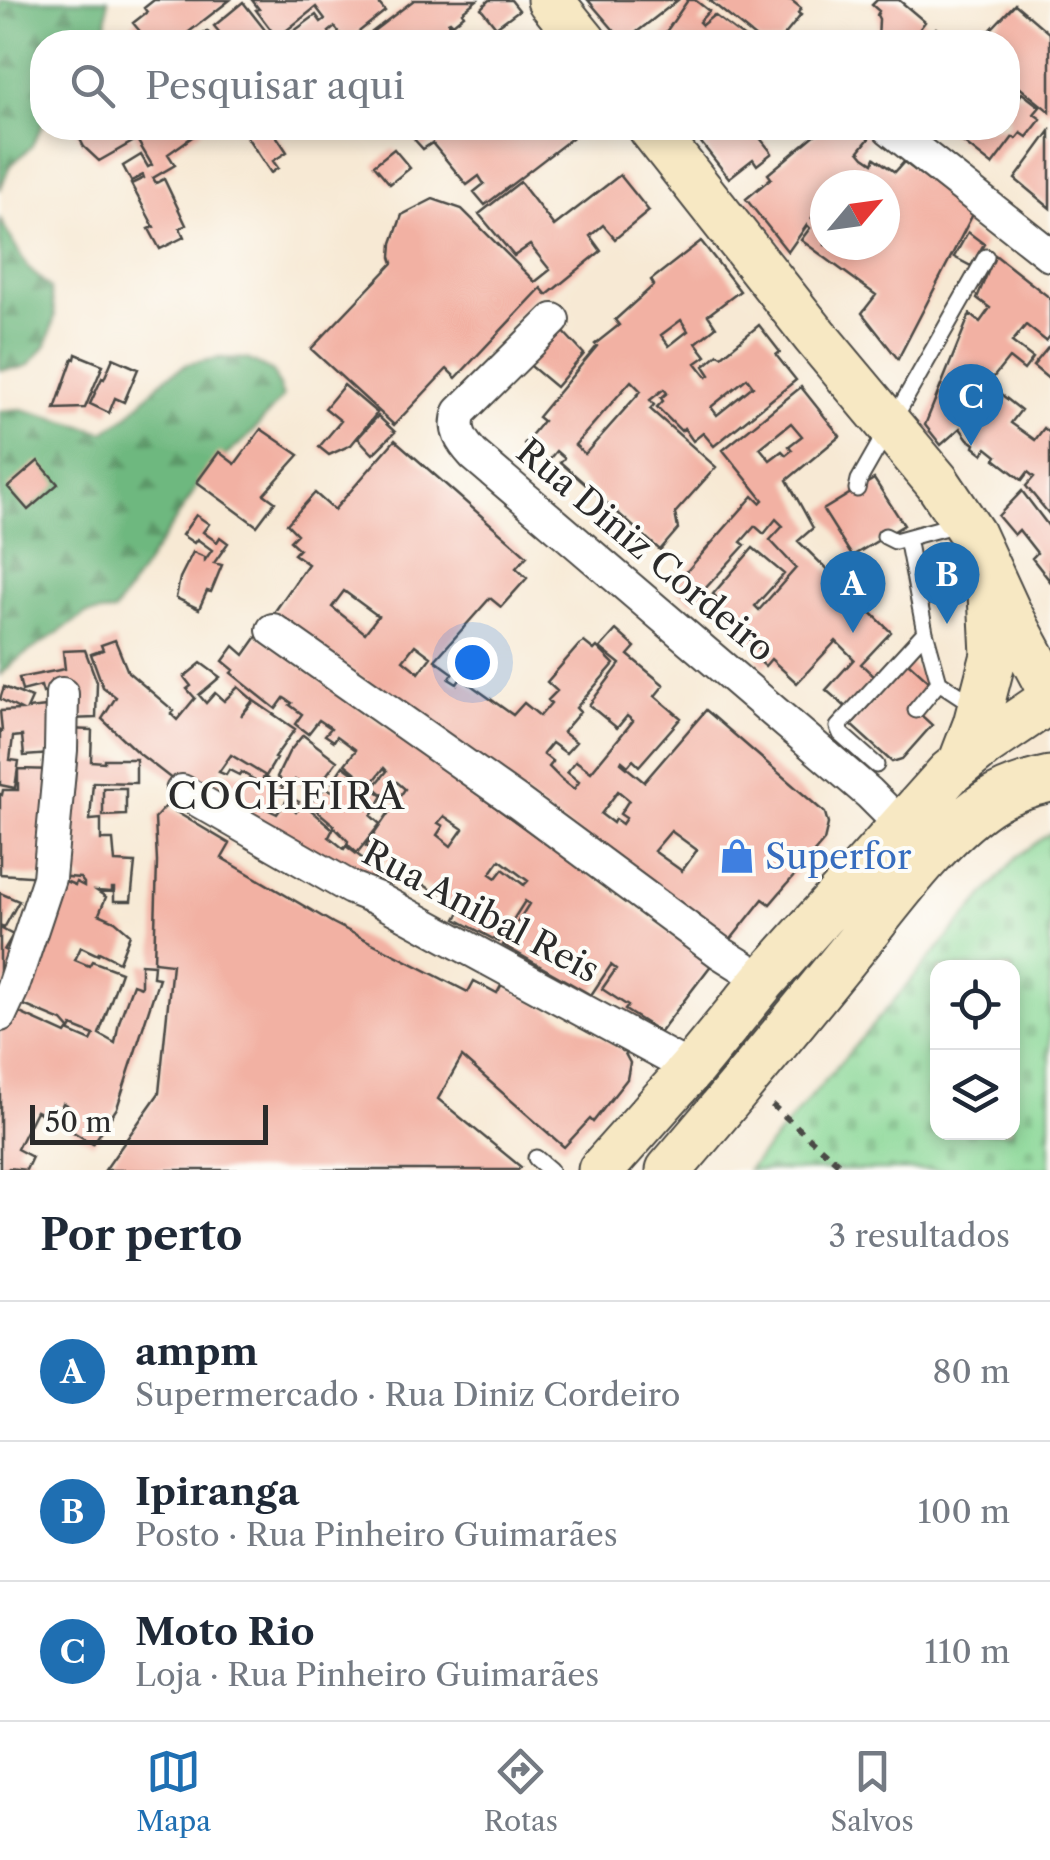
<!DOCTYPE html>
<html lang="pt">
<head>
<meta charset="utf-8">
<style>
  :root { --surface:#fff; --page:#f6f6f7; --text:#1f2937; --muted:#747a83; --line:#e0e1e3; --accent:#1f6fb2 }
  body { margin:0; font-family:"Libre Caslon Text",serif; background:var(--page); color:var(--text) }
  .controls { position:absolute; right:30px; bottom:30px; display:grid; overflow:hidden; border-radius:20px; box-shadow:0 5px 15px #0003 }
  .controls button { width:90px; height:90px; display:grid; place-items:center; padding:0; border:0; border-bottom:2px solid var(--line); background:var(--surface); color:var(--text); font:50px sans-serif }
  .compass { position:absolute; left:810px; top:170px; width:90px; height:90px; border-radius:50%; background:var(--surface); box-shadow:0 5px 15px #0003; rotate:61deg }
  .scale { position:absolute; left:30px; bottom:25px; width:238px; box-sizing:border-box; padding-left:10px; border:5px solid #2b2b2b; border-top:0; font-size:28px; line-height:35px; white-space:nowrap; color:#2b2b2b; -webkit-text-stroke:8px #fdfcf7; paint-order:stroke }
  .you { position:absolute; left:472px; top:662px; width:35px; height:35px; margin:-25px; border:8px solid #fff; border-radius:50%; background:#1a73e8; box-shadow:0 0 0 15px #1a73e833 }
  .badge { display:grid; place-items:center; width:65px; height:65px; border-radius:50%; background:var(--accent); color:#fff; font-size:32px; font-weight:700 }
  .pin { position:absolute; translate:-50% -82px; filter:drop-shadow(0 2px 5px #0008) }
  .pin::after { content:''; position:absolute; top:52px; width:35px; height:30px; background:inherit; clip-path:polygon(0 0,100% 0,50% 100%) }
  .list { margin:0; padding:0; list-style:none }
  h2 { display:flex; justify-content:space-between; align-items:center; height:130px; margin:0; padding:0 40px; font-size:42px }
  h2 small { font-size:32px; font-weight:400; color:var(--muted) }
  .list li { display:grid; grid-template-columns:65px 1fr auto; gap:30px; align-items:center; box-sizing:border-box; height:140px; padding:0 40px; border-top:2px solid var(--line) }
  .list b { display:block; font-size:38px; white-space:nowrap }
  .list p { margin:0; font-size:32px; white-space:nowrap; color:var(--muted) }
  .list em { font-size:32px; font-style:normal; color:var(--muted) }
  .icon { flex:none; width:55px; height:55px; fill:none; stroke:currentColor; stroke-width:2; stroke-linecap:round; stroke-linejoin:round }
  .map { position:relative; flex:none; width:1050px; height:1170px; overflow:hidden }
  .search { position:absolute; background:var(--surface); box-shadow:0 5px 15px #0003; left:30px; right:30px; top:30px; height:110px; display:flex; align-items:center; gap:25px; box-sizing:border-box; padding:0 35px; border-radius:40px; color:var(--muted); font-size:38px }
  .sheet { height:550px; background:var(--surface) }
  nav { display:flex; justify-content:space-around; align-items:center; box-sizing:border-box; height:140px; border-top:2px solid var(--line); background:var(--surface); font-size:28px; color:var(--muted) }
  nav a { display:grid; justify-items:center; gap:5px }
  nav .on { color:var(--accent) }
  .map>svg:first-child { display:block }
  .forest { fill:url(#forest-firs); stroke:#4c7255; stroke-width:2.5 }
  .cemetery { fill:url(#cemetery-stones); stroke:#5a8160; stroke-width:2.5; fill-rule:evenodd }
  .building { fill:#f2b1a3; fill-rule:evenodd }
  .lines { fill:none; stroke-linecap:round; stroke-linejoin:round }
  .service-casing { stroke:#4a4844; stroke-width:19 }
  .minor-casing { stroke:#4a4844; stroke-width:36 }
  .secondary-casing { stroke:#4a4844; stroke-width:49 }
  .path { stroke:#4a4844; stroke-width:6; stroke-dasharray:8 8; stroke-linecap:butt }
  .service { stroke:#fff; stroke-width:15 }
  .minor { stroke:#fff; stroke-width:32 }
  .secondary { stroke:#f7e8c3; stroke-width:45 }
  .labels { text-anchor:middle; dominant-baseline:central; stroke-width:8; stroke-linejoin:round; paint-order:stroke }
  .street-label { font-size:35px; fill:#2b2b2b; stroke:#fdfcf7 }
  .shop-label { font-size:35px; fill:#366cbe; stroke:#fdfcf7; text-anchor:start }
  .neighbourhood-label { font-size:38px; letter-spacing:2.5px; fill:#2b2b2b; stroke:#fdfcf7 }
</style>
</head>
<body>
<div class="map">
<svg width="1050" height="1170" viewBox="0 0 1050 1170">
  <defs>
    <pattern id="forest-firs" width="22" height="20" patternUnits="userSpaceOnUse" patternTransform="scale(2.5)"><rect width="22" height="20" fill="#6eb87f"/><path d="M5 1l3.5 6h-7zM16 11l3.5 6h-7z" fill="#5b9668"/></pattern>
    <pattern id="cemetery-stones" width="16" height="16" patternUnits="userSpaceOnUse" patternTransform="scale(2.5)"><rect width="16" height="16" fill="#89d796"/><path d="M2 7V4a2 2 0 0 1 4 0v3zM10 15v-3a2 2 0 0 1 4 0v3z" fill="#76b981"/></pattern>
  </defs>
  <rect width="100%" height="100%" fill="#fdfcf7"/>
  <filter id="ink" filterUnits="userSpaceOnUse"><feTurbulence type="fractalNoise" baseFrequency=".01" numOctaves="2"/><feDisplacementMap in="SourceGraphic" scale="20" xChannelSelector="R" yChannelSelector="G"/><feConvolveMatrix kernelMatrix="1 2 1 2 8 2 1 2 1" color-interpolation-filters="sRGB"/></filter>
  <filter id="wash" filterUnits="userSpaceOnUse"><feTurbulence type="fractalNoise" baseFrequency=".0048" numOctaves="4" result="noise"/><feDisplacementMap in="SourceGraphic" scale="40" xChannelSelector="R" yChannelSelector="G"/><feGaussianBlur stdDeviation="2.25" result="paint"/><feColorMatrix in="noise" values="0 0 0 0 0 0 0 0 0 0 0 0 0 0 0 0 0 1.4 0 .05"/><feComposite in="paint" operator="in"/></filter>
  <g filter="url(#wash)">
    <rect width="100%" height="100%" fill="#f7e9d4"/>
    <path class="forest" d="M0,0H108L106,28L95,42H42V126L31,147L9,167L0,190Z
      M0,219L28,268L50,288L55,316L47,344L29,365L20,368L0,370Z
      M219,358L247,359L273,372L283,397L246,439L203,474L190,498L114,612L86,614L18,659L0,675V411L21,409L104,432L126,417L165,378L188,364Z"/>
    <path class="cemetery" d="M1050,833V1170H748L1018,856ZM938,968H1012V1132H938Z"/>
    <g id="blocks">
      <path class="building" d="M154,0H230L176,42H168L165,39L160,42H149L133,23L147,12L144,8Z
        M252,0H376L385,11L346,42L335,27L329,32L337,42H279L316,15L321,22L325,19L316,7L277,38L256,10L259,9Z
        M414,0H477L462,12L464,15L453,24L450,21L448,22L454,29L436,42H359Z
        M489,0H511L519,10L496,27L481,8Z
        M588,0H678L624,42Z
        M688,0H695L709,11L699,22L702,25L714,15L750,42H659Z
        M709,0H791L801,8L798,13L801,15L779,42H761Z
        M877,0H899L925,22L918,31L927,39L936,28L953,42H878L879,19L877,15L879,11L872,5Z
        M243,2L272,39L268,42H193L207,31L213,38L220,33L214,26Z
        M1015,4L1050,34V112L1008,78V42H979Z
        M1008,86L1020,96L1022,93L1040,107L1034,114L1041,119L1027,137L1021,133L1016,139L1013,137L992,165L945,128H1008Z
        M80,128H126L134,141L99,161L84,147L76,131Z
        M130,128H200L202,130L168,154L175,165L153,178L156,183L164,179L186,225L180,228L184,237L160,249L149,229L154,227L131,184L144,178L143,175L131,181L123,166L141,155L148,167L152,165Z
        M241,128H271L287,152L273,161L278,168L271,173Z
        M416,128H580V132L485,205L474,192L484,184L479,176L467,185L432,143L423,149L413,138Z
        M704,128H735L741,134L752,128L772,153L757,165L753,159L729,178L695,135Z
        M823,128H860L871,136L859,151L864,157L873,163L875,158L895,172L904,162L973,214L898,359L862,313L876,295L801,240L810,228L807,225L788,252L746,199L771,178L768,174ZM844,173L846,175L838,185H885V245H825V203L811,219L825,200V185H836Z
        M1050,131V208L1015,179Z
        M394,149L410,168L390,184L374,165Z
        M620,175L649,211L615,239L603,225L590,236L601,251L547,295L541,288L456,378L447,369L394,425L311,349L393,263L391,257L392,243L402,215L433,199L462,209L535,282L550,270L530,245L514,256L479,214L520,182L554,226Z
        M968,232L984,244L971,266L954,257Z
        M701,241L740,291L708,315L716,327L696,343L706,356L696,363L707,377L710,375L704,366L718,354L722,356L759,325L780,352L776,355L796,380L714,446L703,433L693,441L684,428L681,431L657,407L663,401L661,398L667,393L664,389L650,400L654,405L650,409L716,467L675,513L678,529L660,550L560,462L564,458L556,451L547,462L524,444L543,421L538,417L597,346L595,344L619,325L615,320L654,285L651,280ZM681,320L688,331L669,346L661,335ZM747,378L753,386L717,415L711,407ZM631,381L641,391L585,454L575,445Z
        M995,255L1050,298V336L1046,341L1026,325L1012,342L1033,358L1024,370L1009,358L988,384L1021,410L1011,423L1035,440L1044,428L1050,433V515L1026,486L1034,477L1028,472L1022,480L995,459L997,456L987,448L983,454L974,447L975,444L968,439L960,428L941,445L925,425L970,314L980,322L990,308L977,298Z
        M559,327L584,354L556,387L526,362Z
        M1050,345V380L1033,366Z
        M76,354L103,365L85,408L55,409L73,358L75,359Z
        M113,358L138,369L124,402L115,398L109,413L90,404L102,378L104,379Z
        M344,385L377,413L351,445L329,455L319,447L341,421L325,408Z
        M801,387L840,436L787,480L813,528L798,541L891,632L861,664L876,678L848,709L826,690L854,659L836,641L797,683L771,659L765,666L757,659L763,652L711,603L716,597L713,594L753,548L784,574L755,606L759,610L796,568L770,540L783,526L776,519L764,534L755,526L741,542L745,545L692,603L673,587L753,496L760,503L763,500L723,450ZM791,423L802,436L789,446L792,450L786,455L782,451L770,460L760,448Z
        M378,416L395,432L373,454L358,438Z
        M261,429L299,455L264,494L275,502L257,526L197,482L219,452L235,464Z
        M395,440L527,556L516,568L527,578L501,607L490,598L435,660L453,673L449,679L457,684L461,678L513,715L524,703L540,716L551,703L548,700L557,691L547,682L579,645L584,642L594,650L597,647L614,664L576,708L580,712L563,732L576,742L566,753L552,743L543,754L553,762L549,767L561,779L574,789L579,782L567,772L576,761L591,772L633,721L627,716L617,728L589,705L620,664L600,648L616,630L635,647L628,655L664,685L655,696L681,718L639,766L633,760L628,766L622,761L621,763L644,782L706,710L825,813L828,824L824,841L770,904L763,899L728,943L273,614L308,564L294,554L299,549L290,541L297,534L287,524L315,493L334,510ZM344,591L378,616L365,633L332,607ZM415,645L431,657L419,673L403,660ZM618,791L629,800L620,814L626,818L622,824L615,819L613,823L601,814ZM671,831L697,850L682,871L654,851Z
        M38,461L58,484L28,510L8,487Z
        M874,479L904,525L852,556L823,510Z
        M1022,491L1050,528V581L1032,558L1037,553L1019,530L1014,535L998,516Z
        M196,515L209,524L203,532L217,542L220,537L228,543L214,563L222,565L211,592L207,591L199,609L176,598L180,578L193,552L205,557V560L212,550L197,539L194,543L182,535Z
        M258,635L712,964L660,1032L625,1010L628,1006L602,989L616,969L611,965L591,995L503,945L529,904L525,901L499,942L456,919L461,910L366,846L405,789L397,782L386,797L374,787L387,771L384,768L371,785L345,764L356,750L337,736L334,741L325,735L331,728L319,720L308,734L295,724L302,714L290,705L292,703L284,698L276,709L231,673L234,670L223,661L234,646L244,655ZM444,816L463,829L451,846L437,835L443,826L438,823ZM500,860L528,881L524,885L503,869L496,878L490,874Z
        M115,640L128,672L174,711L171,714L177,720L195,698L187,689L191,686L184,677L201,663L220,677L199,695L206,703L215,693L224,701L238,687L253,700L241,716L254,701L295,729L274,758L276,759L266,776L231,755L219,772L226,775L229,770L239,775L241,772L260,783L264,777L283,787L269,810L277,814L289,797L299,802L294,810L296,812L303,803L333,829L329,837L333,840L344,849L346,846L379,871L365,889L182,787L137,752L102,719L116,697L103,687L91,654L103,650L101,645Z
        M85,650L97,682L96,718L69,719L67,687L43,693L41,686L22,691L19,678L65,669L63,651Z
        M908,662L931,683L911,706L932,725L902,759L892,762L851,725Z
        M4,687L32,698L27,709L57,706L52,754L24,756L22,736L13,737L10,760L19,761L15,788L0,785V730L2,731L0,711L21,710L0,699Z
        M66,729L92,730L91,761L104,762V759H136V783L93,782L90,820L101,819V840H113L115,862L135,863L131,901H114V888H112V892L97,891L106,897L99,914L115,921L130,934L119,962L99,952L98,955L81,947L75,960L89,966L92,961L121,972L99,1034L115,1043L119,1022L133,984L141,987V964L154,965L153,977L159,978L117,1108L93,1144L57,1122L68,1106L63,1103L55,1120L36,1111L17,1149L32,1157L26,1170L9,1168L7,1170H0V1031L9,1008L66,1034L68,1031L91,1041L94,1035L72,1026L70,1030L62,1021L14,1001L58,878L75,885L76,882L84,886V883L80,878L56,876Z
        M303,735L337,761L313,793L295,780L290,787L277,777L289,752Z
        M343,766L383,796L371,816L380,824L357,853L347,844L348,841L334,827V825L309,804L325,788L335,792L338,787L332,782Z
        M18,769L56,770L43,877L0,874V794L2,795L3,790H18Z
        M103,788H126V815L103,816Z
        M166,806L230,844L222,858L333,923L468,992L474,981L497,993L502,984L623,1050L630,1063L627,1079L593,1122L590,1119L564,1147L462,1057L438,1099L521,1167L518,1170H105L159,1093L172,964L154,962L157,862L155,818Z
        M0,893L19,901L4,928L0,926Z
        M0,928L13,935L4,950L20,957L0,999Z"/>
    </g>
  </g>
  <g filter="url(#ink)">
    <use href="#blocks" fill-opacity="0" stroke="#4a4844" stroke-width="2.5"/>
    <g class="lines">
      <defs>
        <path id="service" d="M857,489L859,480L986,257
          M885,536L895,541L957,524
          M907,538L925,632L939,682
          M916,710L939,682L977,707
          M876,765L841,734L838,727L925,632
          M536,1158L550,1170"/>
        <path id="minor" d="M889,128L1050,255
          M553,320L460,412C453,430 462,442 474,455L869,793L901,825
          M273,630L520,804L721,953L764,980
          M182,791L351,888L376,898L691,1069
          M0,1015L12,989L49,878L61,750L62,694"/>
        <path id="secondary" d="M550,0L584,42
          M651,128L815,336L937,482L972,534L1007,610L1050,690
          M961,763L976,724L994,655L991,594
          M601,1170L691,1069L764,980L949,773L985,744L1050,700
          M669,1170C731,1098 791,1025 851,951C891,902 934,840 986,804C1005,791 1027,784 1050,779"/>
      </defs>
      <use href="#service" class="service-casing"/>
      <use href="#minor" class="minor-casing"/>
      <use href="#secondary" class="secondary-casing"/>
      <path class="path" d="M772,1105L846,1170"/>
      <use href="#service" class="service"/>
      <use href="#minor" class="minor"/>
      <use href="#secondary" class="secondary"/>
    </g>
  </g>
  <defs>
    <symbol id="shop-bare" viewBox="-9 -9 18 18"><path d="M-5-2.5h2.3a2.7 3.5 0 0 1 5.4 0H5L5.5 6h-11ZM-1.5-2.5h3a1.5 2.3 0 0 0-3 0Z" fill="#3f7fe0" stroke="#fdfcf7" stroke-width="2.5" paint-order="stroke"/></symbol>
  </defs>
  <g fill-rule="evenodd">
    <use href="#shop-bare" x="712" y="831" width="50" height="50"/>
  </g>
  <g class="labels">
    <g class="street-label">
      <text transform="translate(646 550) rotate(40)">Rua Diniz Cordeiro</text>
      <text transform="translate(481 911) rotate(28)">Rua Anibal Reis</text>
    </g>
    <g class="shop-label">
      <text x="765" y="856">Superfor</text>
    </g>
    <g class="neighbourhood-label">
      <text x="287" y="795">COCHEIRA</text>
    </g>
  </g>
</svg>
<div class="controls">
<button><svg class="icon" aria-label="locate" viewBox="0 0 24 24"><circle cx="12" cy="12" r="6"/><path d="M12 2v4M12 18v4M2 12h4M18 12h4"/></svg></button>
<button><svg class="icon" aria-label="layers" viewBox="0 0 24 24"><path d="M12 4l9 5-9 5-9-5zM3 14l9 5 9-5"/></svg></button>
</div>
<svg class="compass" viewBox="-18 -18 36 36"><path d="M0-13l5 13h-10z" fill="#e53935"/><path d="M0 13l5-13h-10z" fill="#747a83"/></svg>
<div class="scale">50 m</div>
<div class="you"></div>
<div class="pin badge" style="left:853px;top:633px">A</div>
<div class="pin badge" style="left:947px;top:624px">B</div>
<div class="pin badge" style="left:971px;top:446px">C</div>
<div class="search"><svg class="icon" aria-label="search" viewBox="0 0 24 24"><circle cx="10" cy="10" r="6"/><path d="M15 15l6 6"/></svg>Pesquisar aqui</div>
</div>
<section class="sheet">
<h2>Por perto<small>3 resultados</small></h2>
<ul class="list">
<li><span class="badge">A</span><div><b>ampm</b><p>Supermercado · Rua Diniz Cordeiro</p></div><em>80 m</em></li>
<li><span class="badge">B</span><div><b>Ipiranga</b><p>Posto · Rua Pinheiro Guimarães</p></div><em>100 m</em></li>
<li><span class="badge">C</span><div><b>Moto Rio</b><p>Loja · Rua Pinheiro Guimarães</p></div><em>110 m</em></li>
</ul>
</section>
<nav>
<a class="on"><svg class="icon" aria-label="map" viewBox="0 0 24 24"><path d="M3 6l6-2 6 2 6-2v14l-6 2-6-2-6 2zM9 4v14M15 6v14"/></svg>Mapa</a>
<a><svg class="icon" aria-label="directions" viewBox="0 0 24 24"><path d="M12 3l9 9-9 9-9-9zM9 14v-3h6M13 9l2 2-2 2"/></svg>Rotas</a>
<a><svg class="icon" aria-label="saved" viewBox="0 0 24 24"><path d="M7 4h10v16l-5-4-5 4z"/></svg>Salvos</a>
</nav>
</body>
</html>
